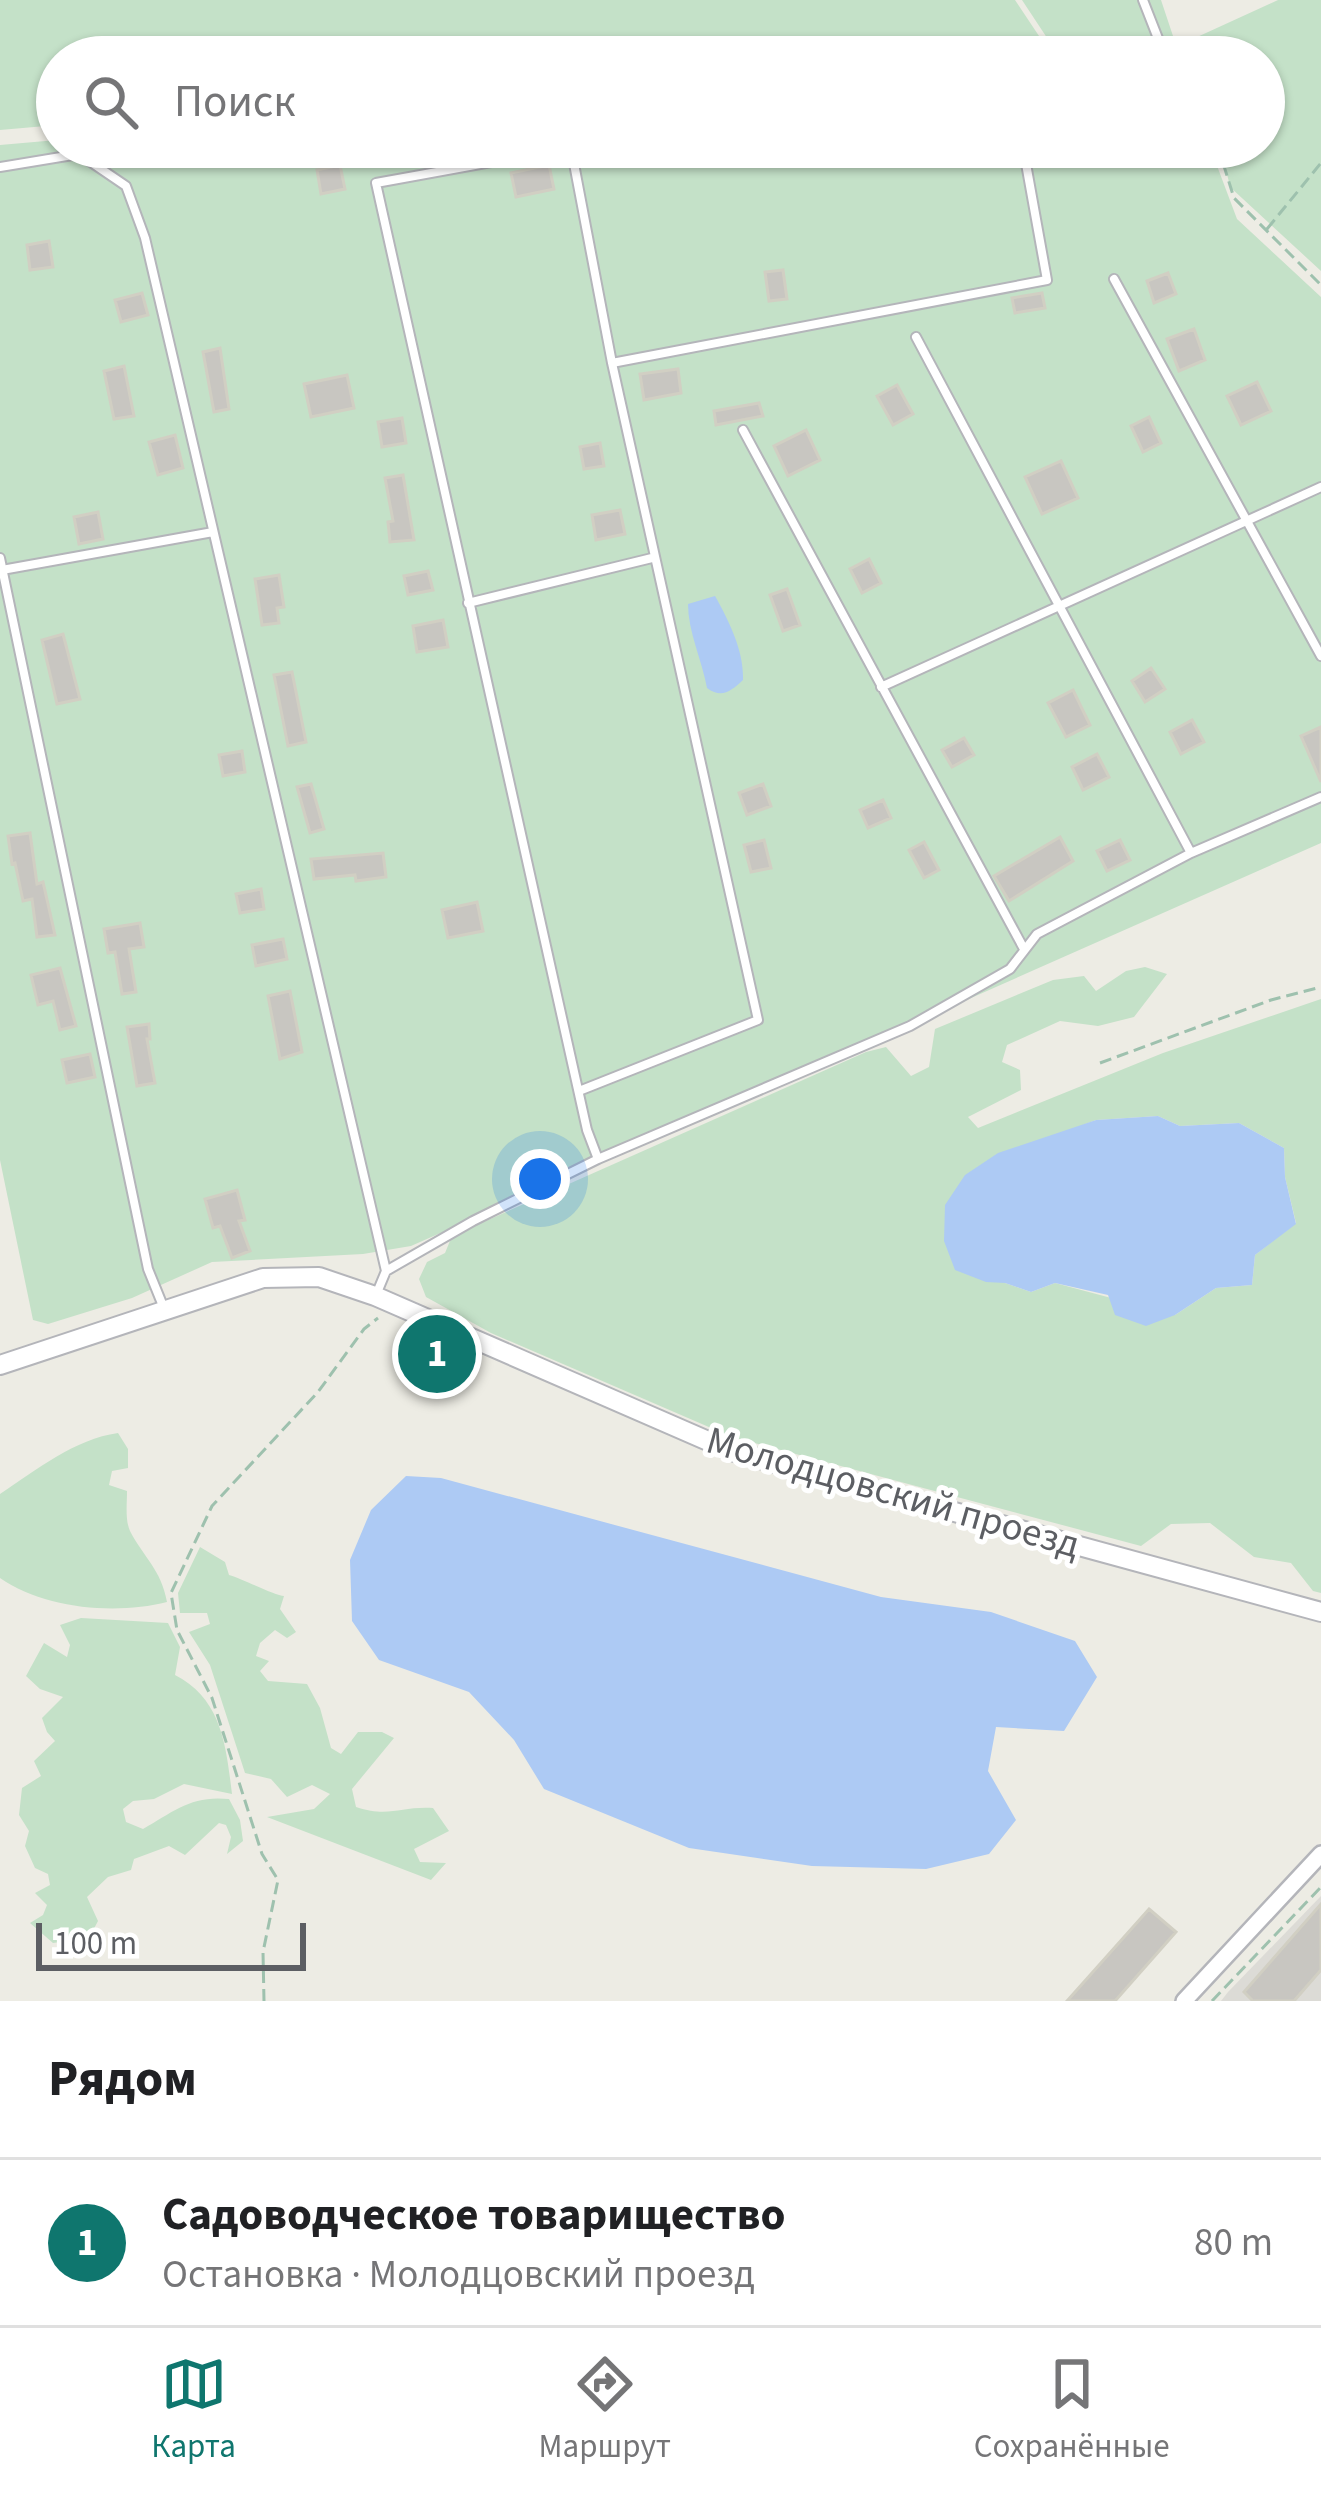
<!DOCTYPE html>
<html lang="ru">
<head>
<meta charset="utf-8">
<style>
  :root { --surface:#fff; --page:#f6f6f6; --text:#202124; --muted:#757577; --line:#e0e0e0; --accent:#0f766e }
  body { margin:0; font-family:"Source Sans 3",sans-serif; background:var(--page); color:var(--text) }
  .scale { position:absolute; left:36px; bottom:30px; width:270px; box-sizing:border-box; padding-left:12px; border:6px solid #5c5e63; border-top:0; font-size:33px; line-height:42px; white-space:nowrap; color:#5c5e63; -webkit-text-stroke:9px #fff; paint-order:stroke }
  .you { position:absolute; left:540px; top:1179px; width:42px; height:42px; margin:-30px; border:9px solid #fff; border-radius:50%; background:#1a73e8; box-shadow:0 0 0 18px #1a73e833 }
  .badge { display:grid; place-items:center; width:78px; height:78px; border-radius:50%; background:var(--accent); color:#fff; font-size:39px; font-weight:700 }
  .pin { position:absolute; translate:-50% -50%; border:6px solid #fff; box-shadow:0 3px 12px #0006 }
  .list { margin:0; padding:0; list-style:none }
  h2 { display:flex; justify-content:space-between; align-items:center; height:156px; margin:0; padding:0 48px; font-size:51px }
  h2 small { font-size:39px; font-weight:400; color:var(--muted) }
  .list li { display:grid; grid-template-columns:78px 1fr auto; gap:36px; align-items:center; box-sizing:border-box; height:168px; padding:0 48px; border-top:3px solid var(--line) }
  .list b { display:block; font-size:45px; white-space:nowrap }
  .list p { margin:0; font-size:39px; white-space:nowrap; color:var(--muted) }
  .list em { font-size:39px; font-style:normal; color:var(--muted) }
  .icon { flex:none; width:66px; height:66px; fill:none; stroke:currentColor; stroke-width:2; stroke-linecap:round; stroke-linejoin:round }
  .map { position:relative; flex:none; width:1321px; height:2001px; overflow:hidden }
  .search { position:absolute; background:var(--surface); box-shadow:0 3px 9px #0004; left:36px; right:36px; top:36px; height:132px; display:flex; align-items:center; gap:30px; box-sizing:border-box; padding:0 42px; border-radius:66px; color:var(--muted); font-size:45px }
  .sheet { height:324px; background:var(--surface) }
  nav { display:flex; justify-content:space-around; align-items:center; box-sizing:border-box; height:168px; border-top:3px solid var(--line); background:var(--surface); font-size:33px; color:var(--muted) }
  nav a { display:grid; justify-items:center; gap:6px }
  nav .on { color:var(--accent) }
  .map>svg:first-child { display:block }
  .industrial { fill:#dcdbd6 }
  .green { fill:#c4e1c8; fill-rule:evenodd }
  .water { fill:#adcaf4 }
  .building { fill:#c8c6c1; stroke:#d1cfc3; stroke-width:3 }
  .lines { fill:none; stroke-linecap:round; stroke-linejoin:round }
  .service-casing { stroke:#b4b5ba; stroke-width:12 }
  .minor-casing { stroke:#b4b5ba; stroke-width:20 }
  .tertiary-casing { stroke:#b4b5ba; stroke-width:22 }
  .path { stroke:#9ec1ae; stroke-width:3; stroke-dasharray:12 6; stroke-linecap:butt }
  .service { stroke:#fff; stroke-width:8 }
  .minor { stroke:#fff; stroke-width:15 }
  .tertiary { stroke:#fff; stroke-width:18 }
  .labels { text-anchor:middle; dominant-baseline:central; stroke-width:10; stroke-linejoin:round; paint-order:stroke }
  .street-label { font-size:39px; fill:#5c5e63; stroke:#fff }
</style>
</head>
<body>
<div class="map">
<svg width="1321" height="2001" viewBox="0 0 1321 2001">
  <rect width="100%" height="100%" fill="#edece4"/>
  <path class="industrial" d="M1321,1896V2001H1221L1228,1992Z"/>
  <path class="green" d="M0,0H1015L1045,45L894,57H57V125L0,130Z
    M1022,0H1161L1180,57H1019L1057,53Z
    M1278,0H1321V271L1230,187L1221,147H1264V57H1200L1195,38Z
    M57,140V147H1210L1237,219L1321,297V843L411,1246L363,1254L212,1262L132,1298L48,1324L33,1320L0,1160V145Z
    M1145,967L1167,974L1134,1017L1098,1026L1060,1021L1007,1045L1002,1062L1020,1070L1021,1090L968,1117L978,1128L1163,1053L1321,999V1593L1313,1591L1291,1563L1254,1557L1210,1523L1171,1524L1141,1546L732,1437L491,1333L426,1297L419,1279L427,1262L445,1253L452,1236L866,1052L886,1047L911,1076L929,1067L935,1029L1053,980L1084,976L1096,991L1126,971ZM1158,1116L1180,1126L1239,1123L1284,1148L1285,1177L1296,1223L1255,1255L1252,1285L1216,1288L1175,1315L1055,1283L1031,1292L1005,1283L1062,1133L1096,1120Z
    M118,1433L128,1449V1468L112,1471L109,1485L127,1491C127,1504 125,1520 130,1531C144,1558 161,1569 167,1602C116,1615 44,1609 0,1578V1494C36,1470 75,1439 118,1433Z
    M200,1547L225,1562L229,1575C243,1579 276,1596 284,1596L280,1609L296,1632L287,1638L275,1630L260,1643L256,1656L269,1661L260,1671L268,1681L307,1684L320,1708L331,1748L341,1754L358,1732H382L394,1738L352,1789L356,1807C389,1818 401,1806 433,1808L449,1831L414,1849L420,1862L446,1863L431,1880L267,1817L314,1809L330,1794L312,1785L287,1797L271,1779L245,1773L210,1665L189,1632L210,1624L207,1613H180L178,1593Z
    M81,1618L168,1623L180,1647L175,1675C222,1699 226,1746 232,1794L184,1784L154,1799L133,1801L123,1809L126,1822L143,1829C174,1811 192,1795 229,1799L240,1820L243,1841L227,1854L231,1837L226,1825L219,1823L185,1855L169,1846L134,1859L131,1870L108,1877L87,1897L98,1921L89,1938L53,1943L30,1923L43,1915L47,1905L35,1893L50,1885L48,1874L35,1868L25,1846L29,1831L19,1815L22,1788L41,1776L34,1761L55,1741L47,1732L42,1718L63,1697L40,1689L26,1676L44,1643L67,1657L70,1645L60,1625Z"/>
  <path class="water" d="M715,596C729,621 744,651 743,680C731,691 722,699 707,688C702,660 688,632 688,604Z
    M1158,1116L1180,1126L1239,1123L1284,1148L1285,1177L1296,1224L1255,1255L1252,1285L1216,1288L1175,1315L1146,1326L1115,1315L1108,1295L1055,1283L1031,1292L1005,1283L986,1282L955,1270L944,1241L945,1205L965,1175L998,1153L1096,1120Z
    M406,1476L441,1478L881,1597L991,1612L1075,1641L1097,1677L1064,1731L996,1727L988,1771L1016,1820L989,1854L926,1869L812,1866L689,1848L544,1789L514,1740L469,1692L379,1660L352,1621L350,1560L371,1510Z"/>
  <path class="building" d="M340,165L345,189L321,194L317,170Z
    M549,165L554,189L516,197L511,173Z
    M49,241L53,267L30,270L27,245Z
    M783,270L787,299L769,301L765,272Z
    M1168,273L1176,294L1154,303L1147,281Z
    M142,293L148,315L121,322L115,300Z
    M1042,293L1045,308L1015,313L1012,298Z
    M1194,329L1205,360L1179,371L1167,339Z
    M220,348L229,409L214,412L203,352Z
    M124,366L134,416L114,419L104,371Z
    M678,369L681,393L644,400L640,374Z
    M347,375L354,408L311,417L304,384Z
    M1257,382L1271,411L1241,425L1227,396Z
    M897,385L913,414L893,425L877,396Z
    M759,403L763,416L716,425L714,411Z
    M1149,417L1161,443L1143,452L1131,426Z
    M402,418L406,443L382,447L378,422Z
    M806,430L820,460L788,476L774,446Z
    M175,435L183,468L158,475L149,442Z
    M600,443L604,466L584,469L580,447Z
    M1061,461L1078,498L1042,514L1025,477Z
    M403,475L414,540L390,542L388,522L393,521L385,478Z
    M620,510L625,534L596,540L592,515Z
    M98,512L103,539L79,544L74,517Z
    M869,559L881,583L862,593L850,569Z
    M428,571L433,590L408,595L404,576Z
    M279,575L284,607L277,608L279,623L262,625L255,579Z
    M787,589L800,625L783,631L770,595Z
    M443,620L448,647L417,652L413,626Z
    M63,634L80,699L57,704L42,640Z
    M1151,668L1165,689L1145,702L1132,681Z
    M292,672L306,742L288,746L274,675Z
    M1073,690L1090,725L1066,737L1048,703Z
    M1192,720L1204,742L1181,754L1170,732Z
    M1321,727V782L1301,736Z
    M964,738L974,755L952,767L942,750Z
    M242,751L245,772L223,776L219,755Z
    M1097,754L1109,777L1083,790L1072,767Z
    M311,784L324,829L310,833L297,787Z
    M763,784L771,806L747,815L739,793Z
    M883,800L891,818L868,828L860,810Z
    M30,833L37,884L43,882L55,935L37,937L32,899L23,901L15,863L12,864L8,836Z
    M1060,837L1073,861L1009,901L994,876Z
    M764,840L771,868L751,872L744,845Z
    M1120,840L1130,860L1107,871L1097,851Z
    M924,842L939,870L924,878L909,850Z
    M383,853L386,877L356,881L355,875L314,879L311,859Z
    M261,889L264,909L240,913L236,894Z
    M477,902L483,931L448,938L442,910Z
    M140,923L144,947L129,949L136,992L122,994L115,952L108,953L104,929Z
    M283,939L287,959L256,966L252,945Z
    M60,968L76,1026L60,1030L53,1001L38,1005L31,975Z
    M290,991L302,1052L280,1059L268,996Z
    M149,1024L150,1039H147L155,1083L137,1086L127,1027Z
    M90,1054L95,1077L67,1083L62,1060Z
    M237,1190L245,1220L239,1221L250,1251L232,1258L220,1226L213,1228L205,1199Z
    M1321,1904V1970L1294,2001H1253L1244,1992Z
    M1149,1909L1176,1932L1115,2001H1067Z"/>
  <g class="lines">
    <defs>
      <path id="service" d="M1143,0L1161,46
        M571,148L612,363L1047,280L1023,147
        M0,167L79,154L126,186L145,238L386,1271
        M1114,279L1321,656
        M916,337L1191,853
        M743,430L1024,949
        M0,558L148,1269L163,1306
        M2,570L213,532
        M468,603L652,558
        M881,687L1321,487
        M579,1091L758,1020L612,363
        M598,1159L910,1026L1010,969L1037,934L1191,853L1321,797
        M376,1295L386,1271L473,1221L598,1159L587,1130L376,183L575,147"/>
      <path id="minor" d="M1184,2001L1321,1854"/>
      <path id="tertiary" d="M0,1365L263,1278L319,1277L375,1296L731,1451L1321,1612"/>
    </defs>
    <use href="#service" class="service-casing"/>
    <use href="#minor" class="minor-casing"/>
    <use href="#tertiary" class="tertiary-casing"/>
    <path class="path" d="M1187,50L1189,57
      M1218,147L1234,198L1321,285
      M1267,229L1321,163
      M1100,1063L1271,1000L1321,987
      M404,1330L420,1347L450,1359
      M264,2001L263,1952L278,1880L262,1854L212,1698L177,1630L171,1593L212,1506L318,1392L364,1329L378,1318
      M1212,2001L1321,1887"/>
    <use href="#service" class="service"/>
    <use href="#minor" class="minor"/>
    <use href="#tertiary" class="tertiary"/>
  </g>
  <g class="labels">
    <g class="street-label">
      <text transform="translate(893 1493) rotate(16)">Молодцовский проезд</text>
    </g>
  </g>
</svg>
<div class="scale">100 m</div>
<div class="you"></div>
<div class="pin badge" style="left:437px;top:1354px">1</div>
<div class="search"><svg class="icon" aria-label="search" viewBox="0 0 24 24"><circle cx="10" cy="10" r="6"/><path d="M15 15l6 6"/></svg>Поиск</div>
</div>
<section class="sheet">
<h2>Рядом<small></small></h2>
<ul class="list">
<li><span class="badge">1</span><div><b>Садоводческое товарищество</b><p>Остановка · Молодцовский проезд</p></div><em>80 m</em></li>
</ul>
</section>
<nav>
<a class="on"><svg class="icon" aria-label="map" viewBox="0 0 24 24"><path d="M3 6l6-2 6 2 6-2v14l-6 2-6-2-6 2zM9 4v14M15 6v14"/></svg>Карта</a>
<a><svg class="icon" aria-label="directions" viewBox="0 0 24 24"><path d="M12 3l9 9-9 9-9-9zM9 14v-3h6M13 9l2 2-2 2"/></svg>Маршрут</a>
<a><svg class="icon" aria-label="saved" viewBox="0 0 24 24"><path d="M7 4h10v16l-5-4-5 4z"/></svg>Сохранённые</a>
</nav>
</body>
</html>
